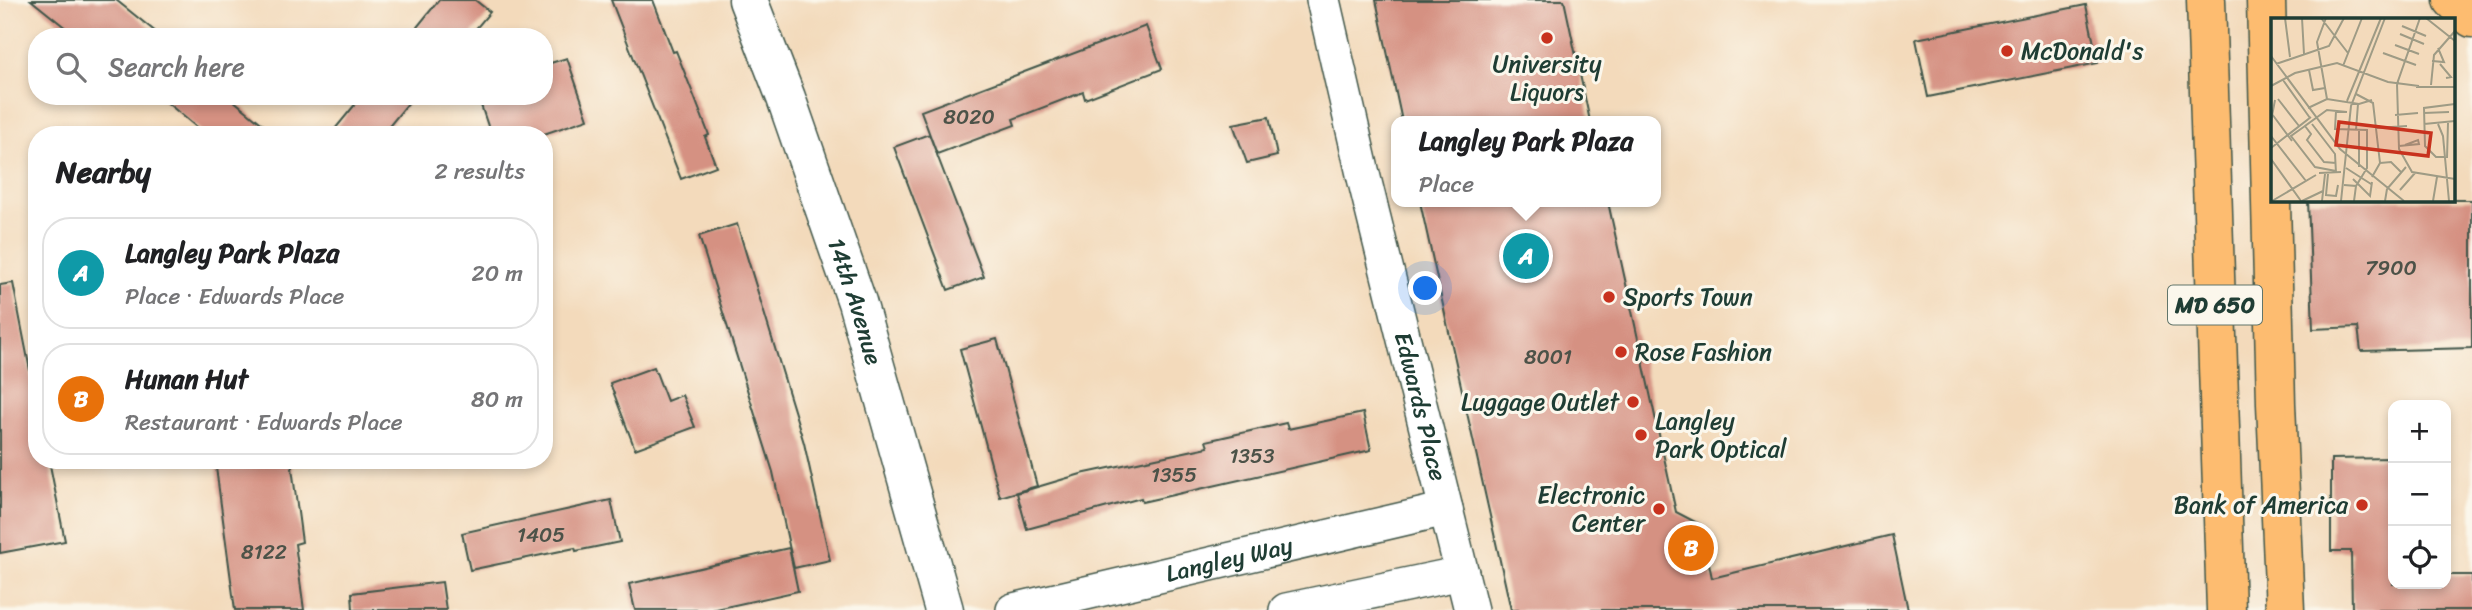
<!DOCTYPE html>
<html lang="en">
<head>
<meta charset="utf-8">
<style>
  :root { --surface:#fff; --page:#f2f2f2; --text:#202124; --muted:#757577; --line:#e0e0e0; --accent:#c8321e }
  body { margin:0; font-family:Sriracha,sans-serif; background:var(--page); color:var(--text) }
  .controls { position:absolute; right:21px; bottom:21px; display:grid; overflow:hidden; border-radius:14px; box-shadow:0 4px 10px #0003 }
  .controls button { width:63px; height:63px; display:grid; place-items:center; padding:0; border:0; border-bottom:2px solid var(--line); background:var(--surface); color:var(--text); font:35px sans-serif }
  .you { position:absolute; left:1426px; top:289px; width:24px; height:24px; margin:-18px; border:5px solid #fff; border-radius:50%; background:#1a73e8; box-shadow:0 0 0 10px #1a73e833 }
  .badge { display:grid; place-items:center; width:46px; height:46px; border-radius:50%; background:var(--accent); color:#fff; font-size:23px; font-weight:700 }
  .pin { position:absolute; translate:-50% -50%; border:4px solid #fff; box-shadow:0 2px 7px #0006 }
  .popup { position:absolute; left:1391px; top:116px; width:270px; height:91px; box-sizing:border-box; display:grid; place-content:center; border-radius:14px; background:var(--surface); filter:drop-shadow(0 2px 5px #0005); font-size:23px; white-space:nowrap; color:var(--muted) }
  .popup b { font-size:26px; color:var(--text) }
  .popup::after { content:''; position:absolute; left:50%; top:100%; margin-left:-14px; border:14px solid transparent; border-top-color:var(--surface) }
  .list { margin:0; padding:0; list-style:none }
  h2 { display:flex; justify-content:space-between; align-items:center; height:91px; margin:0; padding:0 28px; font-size:30px }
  h2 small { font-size:23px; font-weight:400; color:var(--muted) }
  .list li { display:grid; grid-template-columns:46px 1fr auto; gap:21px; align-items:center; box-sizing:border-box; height:112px; margin:0 14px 14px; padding:0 14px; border:2px solid var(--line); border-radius:28px }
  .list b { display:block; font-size:26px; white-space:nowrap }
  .list p { margin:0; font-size:23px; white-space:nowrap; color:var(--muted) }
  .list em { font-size:23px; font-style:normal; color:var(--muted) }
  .icon { flex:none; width:38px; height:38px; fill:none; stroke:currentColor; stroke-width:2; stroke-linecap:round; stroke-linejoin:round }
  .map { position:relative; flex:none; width:2472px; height:610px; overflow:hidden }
  .search { position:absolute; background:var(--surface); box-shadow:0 4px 10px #0003; left:28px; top:28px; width:525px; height:77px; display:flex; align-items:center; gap:18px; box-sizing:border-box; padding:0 24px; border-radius:28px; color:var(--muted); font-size:26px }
  .panel { position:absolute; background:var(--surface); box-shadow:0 4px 10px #0003; left:28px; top:126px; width:525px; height:343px; border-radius:28px }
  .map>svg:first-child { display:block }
  .building { fill:#d59182 }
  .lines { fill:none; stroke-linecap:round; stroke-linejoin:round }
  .minor-casing { stroke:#3f5548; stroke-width:36 }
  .tertiary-casing { stroke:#3f5548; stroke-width:41 }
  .primary-casing { stroke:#3f5548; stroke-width:41 }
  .minor { stroke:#fff; stroke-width:33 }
  .tertiary { stroke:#fff; stroke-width:38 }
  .primary { stroke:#fdbc6f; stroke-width:38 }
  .poi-dot { fill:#c8321e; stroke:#fbf7ec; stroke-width:2.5 }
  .labels { text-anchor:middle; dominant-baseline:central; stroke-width:6; stroke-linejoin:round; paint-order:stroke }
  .number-label { font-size:21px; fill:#4c5248 }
  .shield { fill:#fbf7ec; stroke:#61756b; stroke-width:2 }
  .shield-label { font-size:23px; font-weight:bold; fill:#1f3d34 }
  .poi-label { font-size:24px; fill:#1f3d34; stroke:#fbf7ec; text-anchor:start }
  .street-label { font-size:24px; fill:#1f3d34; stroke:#fbf7ec }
  .inset-road { fill:none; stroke:#9e9b85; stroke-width:2 }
  .view { fill:#c8321e; fill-opacity:0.15; stroke:#c8321e; stroke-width:3.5 }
  .inset-edge { fill:none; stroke:#1f3d34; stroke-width:3.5 }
</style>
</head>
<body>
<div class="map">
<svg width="2472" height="610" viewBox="0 0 2472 610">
  <rect width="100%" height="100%" fill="#fbf7ec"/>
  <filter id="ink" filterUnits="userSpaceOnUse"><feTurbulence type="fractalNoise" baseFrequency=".0143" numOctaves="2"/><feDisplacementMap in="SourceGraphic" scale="14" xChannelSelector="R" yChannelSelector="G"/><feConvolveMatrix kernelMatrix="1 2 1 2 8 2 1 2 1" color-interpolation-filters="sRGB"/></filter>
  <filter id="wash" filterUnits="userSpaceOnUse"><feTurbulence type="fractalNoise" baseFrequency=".00686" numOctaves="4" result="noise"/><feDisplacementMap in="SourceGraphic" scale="28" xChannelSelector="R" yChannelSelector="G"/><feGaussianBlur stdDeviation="1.57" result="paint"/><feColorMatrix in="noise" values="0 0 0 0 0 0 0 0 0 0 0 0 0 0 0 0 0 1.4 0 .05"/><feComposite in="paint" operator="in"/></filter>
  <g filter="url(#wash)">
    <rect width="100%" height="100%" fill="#f3dabb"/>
    <g id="blocks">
      <path class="building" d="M31,0H116L162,37H77Z
        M439,0H475L490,12L469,37H409Z
        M611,0H653L673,52L676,51L694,96L709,135L705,137L716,166L681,179Z
        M1376,0H1564L1590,121H1402Z
        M2086,5L2098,63L1928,97L1916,39Z
        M1146,26L1162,69L1085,99L1083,92L1013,119L1015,125L937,154L921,111Z
        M567,58L588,119L541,135H491L481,105L506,96H544V65Z
        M159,96H228L276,135H206Z
        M362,96H414L382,135H330Z
        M1269,117L1277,156L1247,163L1233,124Z
        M929,134L984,277L948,290L894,147Z
        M2308,200H2472V348L2361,351L2358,327L2313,329Z
        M1420,202H1608L1676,512L1701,525L1712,578L1892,535L1908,610H1511Z
        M737,224L804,443L830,560L794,568L773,472L699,236Z
        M13,283L37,406V460H49L65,541L0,553V285Z
        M997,339L1037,486L1000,497L960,349Z
        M654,367L667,401L682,395L695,427L635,449L610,383Z
        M1363,413L1371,450L1142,502L1141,498L1027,529L1017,493L1081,474L1208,447L1206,441L1286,423L1288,429Z
        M2393,458V584H2446V575H2472V610H2352L2351,551H2331V459Z
        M215,460H291L302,542L295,544L304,610H235Z
        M611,500L620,542L576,551L575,548L470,570L462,533Z
        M789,548L798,591L712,610H635L629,584Z
        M442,582L446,610H353L352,593Z"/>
    </g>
  </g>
  <g filter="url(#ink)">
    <use href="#blocks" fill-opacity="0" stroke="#3f5548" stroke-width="2"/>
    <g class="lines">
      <defs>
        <g id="minor">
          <path id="s1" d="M1323,0L1363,174L1471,610"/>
          <path id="s2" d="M1013,610L1446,509"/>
          <path d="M1286,610L1462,573"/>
        </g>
        <g id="tertiary">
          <path id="s3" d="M748,0L786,98L857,302L944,610"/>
        </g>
        <path id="primary" d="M2206,0L2226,610
          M2266,0L2276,404L2285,610
          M2453,0L2472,18"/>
      </defs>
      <use href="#minor" class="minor-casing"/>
      <use href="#tertiary" class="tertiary-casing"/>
      <use href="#primary" class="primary-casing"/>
      <use href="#minor" class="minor"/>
      <use href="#tertiary" class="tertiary"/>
      <use href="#primary" class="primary"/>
    </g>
  </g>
  <g class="poi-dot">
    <circle cx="1547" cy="38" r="7"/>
    <circle cx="2007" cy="51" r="7"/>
    <circle cx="1609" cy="297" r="7"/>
    <circle cx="1621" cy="352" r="7"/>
    <circle cx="1633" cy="402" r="7"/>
    <circle cx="1641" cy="435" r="7"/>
    <circle cx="2362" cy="505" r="7"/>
    <circle cx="1659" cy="509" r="7"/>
  </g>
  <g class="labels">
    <g class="number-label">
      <text x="969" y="117">8020</text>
      <text x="2391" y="268">7900</text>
      <text x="1548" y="357">8001</text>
      <text x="1252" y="456">1353</text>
      <text x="1174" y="475">1355</text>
      <text x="541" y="535">1405</text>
      <text x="264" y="552">8122</text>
    </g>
    <rect class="shield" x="2168" y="285.5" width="94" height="39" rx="5"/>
    <g class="shield-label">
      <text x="2215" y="305">MD 650</text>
    </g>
    <g class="poi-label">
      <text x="2021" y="51">McDonald's</text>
      <text x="1547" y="64" text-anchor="middle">University<tspan x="1547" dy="28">Liquors</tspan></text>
      <text x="1623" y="297">Sports Town</text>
      <text x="1635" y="352">Rose Fashion</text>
      <text x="1619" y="402" text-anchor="end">Luggage Outlet</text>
      <text x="1655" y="421">Langley<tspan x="1655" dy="28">Park Optical</tspan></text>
      <text x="1645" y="495" text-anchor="end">Electronic<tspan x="1645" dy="28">Center</tspan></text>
      <text x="2348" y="505" text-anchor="end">Bank of America</text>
    </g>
    <g class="street-label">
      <text stroke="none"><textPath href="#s3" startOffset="320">14th Avenue</textPath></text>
      <text stroke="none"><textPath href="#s1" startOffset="418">Edwards Place</textPath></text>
      <text stroke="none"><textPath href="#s2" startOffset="222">Langley Way</textPath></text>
    </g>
  </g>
  <g transform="translate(2271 18)">
    <rect width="184" height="184" fill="#f3dabb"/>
    <path class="inset-road" d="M14,0L19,39M31,0L33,36M50,0L77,35M55,0L46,24L56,81M149,0L126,66L128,131L141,154L184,161M155,0L184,23M131,8L155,18M129,16L153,26M124,27L148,36M112,35L145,47M0,38L69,131L133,183M161,43L173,44L167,30M5,46L58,28L73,0M169,46L180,59L175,60M72,48L91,0M38,52L42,72L54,70M12,62L39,100M160,67L163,37L184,13M0,68L24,55L66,45L117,64L148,68M145,69H184M85,76L102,85L109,145L101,159M7,81L28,108M76,83L110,0M37,90L56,81L88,86L101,82M65,93L64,111L96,112V150L85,168M153,95L178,94M1,96L21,123M124,97L147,95M0,103L4,82M41,106L64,136L65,155M153,106L184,103M167,106L172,118L178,183M34,108L20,118L44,149L65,153M105,110L136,108M88,111V149M85,112L87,86M0,118L35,163M128,128L148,126L147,122L134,127M0,130L40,99M174,139H165L154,128L153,90L184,86M176,140L177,105M0,141L30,183M65,145L53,144L36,122L40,116L34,108L56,92L76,94M109,145L120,144L131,155M75,150L100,166M48,155L70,154M57,156L55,177L65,178L67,167M82,161L99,178L101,164M73,167L85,168L83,183M129,172L144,155M1,183L45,157M31,183L52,173M51,183L54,156M70,183L80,88L114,0M114,183L116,171L135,149M162,183L166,159"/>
    <path class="view" d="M68,104L160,115L157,138L65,127Z"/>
    <rect width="184" height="184" class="inset-edge"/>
  </g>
</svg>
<div class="controls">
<button>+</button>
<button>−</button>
<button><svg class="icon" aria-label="locate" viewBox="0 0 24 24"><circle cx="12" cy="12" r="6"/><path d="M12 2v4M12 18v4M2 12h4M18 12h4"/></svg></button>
</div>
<div class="you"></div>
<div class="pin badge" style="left:1526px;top:256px;background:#0f9aa8">A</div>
<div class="popup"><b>Langley Park Plaza</b>Place</div>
<div class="pin badge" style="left:1691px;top:548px;background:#e8710a">B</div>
<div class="search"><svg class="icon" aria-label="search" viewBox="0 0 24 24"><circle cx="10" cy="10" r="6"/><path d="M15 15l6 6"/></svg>Search here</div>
<section class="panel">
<h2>Nearby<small>2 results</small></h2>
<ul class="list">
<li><span class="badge" style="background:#0f9aa8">A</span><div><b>Langley Park Plaza</b><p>Place · Edwards Place</p></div><em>20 m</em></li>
<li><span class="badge" style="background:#e8710a">B</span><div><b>Hunan Hut</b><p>Restaurant · Edwards Place</p></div><em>80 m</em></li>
</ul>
</section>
</div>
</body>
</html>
